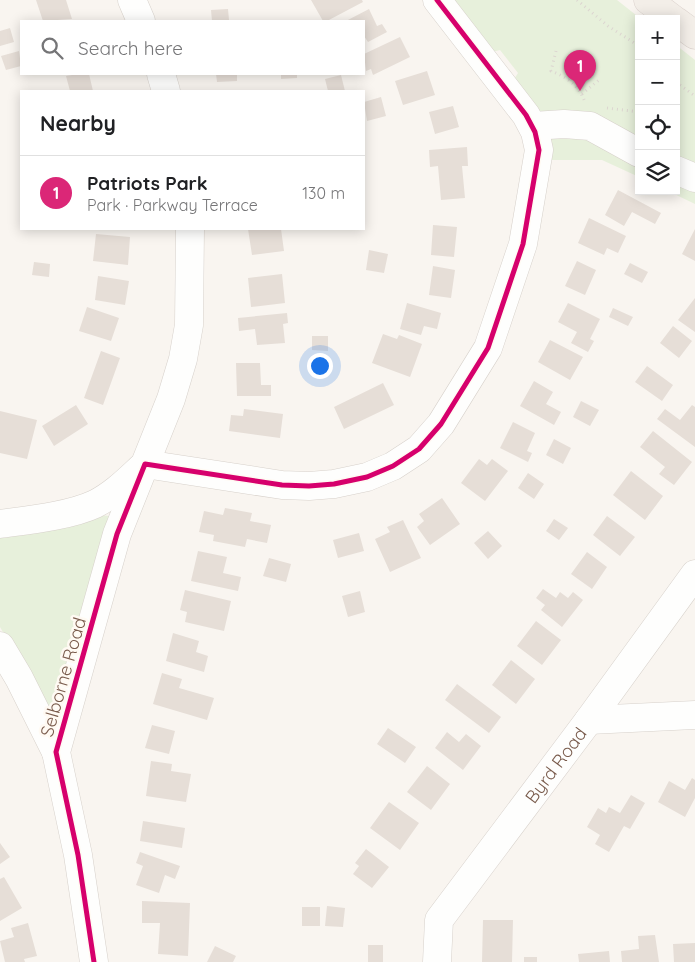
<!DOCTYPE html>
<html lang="en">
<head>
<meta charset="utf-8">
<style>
  :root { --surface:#fff; --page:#f6f6f6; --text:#202124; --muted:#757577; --line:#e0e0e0; --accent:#db2777 }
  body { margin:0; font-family:Quicksand,sans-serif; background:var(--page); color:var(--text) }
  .controls { position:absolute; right:15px; top:15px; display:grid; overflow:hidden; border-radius:0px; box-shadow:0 2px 12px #0003 }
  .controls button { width:45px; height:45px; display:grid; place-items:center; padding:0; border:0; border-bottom:1px solid var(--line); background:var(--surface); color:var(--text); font:25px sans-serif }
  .you { position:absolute; left:319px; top:365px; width:18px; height:18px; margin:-12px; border:4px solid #fff; border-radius:50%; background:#1a73e8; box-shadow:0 0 0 8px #1a73e833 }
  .badge { display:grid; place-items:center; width:32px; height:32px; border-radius:50%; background:var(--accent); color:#fff; font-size:16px; font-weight:700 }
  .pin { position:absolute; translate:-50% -41px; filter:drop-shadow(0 1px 2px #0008) }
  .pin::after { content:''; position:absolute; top:26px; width:18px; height:15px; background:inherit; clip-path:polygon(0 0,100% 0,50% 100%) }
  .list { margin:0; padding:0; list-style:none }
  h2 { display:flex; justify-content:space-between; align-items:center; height:65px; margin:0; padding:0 20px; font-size:21px }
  h2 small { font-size:16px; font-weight:400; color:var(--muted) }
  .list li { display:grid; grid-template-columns:32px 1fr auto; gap:15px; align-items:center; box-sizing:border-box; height:75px; padding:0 20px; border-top:1px solid var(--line) }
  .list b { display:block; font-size:19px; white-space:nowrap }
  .list p { margin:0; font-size:16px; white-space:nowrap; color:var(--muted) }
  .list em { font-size:16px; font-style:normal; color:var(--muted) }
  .icon { flex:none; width:28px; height:28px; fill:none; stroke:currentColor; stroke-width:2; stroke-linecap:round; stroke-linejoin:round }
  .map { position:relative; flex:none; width:695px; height:962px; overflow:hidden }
  .search { position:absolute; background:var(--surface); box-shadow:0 2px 12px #0003; left:20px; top:20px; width:345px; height:55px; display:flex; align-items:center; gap:12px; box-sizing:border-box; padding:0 18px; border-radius:0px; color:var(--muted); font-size:19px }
  .panel { position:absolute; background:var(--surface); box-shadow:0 2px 12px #0003; left:20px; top:90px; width:345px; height:140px; border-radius:0px }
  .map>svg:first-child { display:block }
  .green { fill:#e7f0db }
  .building { fill:#e6ded7 }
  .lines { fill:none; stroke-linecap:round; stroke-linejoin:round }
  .minor-casing { stroke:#d7d1cb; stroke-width:29 }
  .major-casing { stroke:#dad1cc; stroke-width:29 }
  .path { stroke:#dcd5d0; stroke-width:3; stroke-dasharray:1 4; stroke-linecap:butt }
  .minor { stroke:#fefefd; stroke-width:28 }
  .major { stroke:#f3eee8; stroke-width:28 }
  .cycleway-casing { stroke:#fffaf3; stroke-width:8 }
  .cycleway { stroke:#d6006c; stroke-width:5 }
  .labels { text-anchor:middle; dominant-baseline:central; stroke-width:5; stroke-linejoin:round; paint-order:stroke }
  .street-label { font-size:18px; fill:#7a5c4d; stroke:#fffaf3 }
</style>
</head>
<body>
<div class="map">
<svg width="695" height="962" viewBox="0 0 695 962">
  <rect width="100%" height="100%" fill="#f9f5f0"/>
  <path class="green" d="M452,0H617L641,19H639V177L602,160H550L513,81L518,73L500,50L492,52Z
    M676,45L695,60V204L668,191H676Z
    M100,515L109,516L52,716L0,627V532Z"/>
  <path class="building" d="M36,0H66L72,19L43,21Z
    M311,0H362L363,2L327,21H323Z
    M228,9L229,20L212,21L211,10Z
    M369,9L377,26L382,24L387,32L368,42L364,36V21H346Z
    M10,28L14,42L0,46V31Z
    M400,37L410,57L373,75L371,69L366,71L364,54Z
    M19,51L21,66L6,70L1,56Z
    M427,71L435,95L403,105L395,81Z
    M78,74H89L93,91H70L66,76Z
    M216,74H237V81L217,82Z
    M281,74H297V78L281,79Z
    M341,75L345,91H328L325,79Z
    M381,97L386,116L367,121L364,102Z
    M453,106L459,127L435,134L429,112Z
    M467,147L468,166H462L465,198L441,200L438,166L430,167L429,150Z
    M618,190L661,213L655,224L632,212L624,226L605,215Z
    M589,218L626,236L618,253L607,248L604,255L578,243Z
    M433,225L457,227L454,257L431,255Z
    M248,229H281L284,251L252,255Z
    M695,229V261L682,254Z
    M96,234L130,237L128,265L93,261Z
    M369,250L388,254L384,273L366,270Z
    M577,261L596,270L585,295L565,286Z
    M34,262L50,264L49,277L32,275Z
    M630,263L648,272L642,283L624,274Z
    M433,266L455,270L451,298L429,295Z
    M282,274L285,303L251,307L248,278Z
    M98,276L129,281L125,305L95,300Z
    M695,298V332L678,320Z
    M407,303L441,313L437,329L424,326L421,335L400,329Z
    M568,303L600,319L590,339L594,341L588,352L571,343L577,332L558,322Z
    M87,307L119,318L111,341L79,331Z
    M613,308L633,317L628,326L609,317Z
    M287,313L288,323L283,324L285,343L257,345L255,329L239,331L238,318Z
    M673,326L692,341L679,358L660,343Z
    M383,334L397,339L399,335L422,344L410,377L372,363Z
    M312,336H328V351L312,350Z
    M550,340L583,357L570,380L538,362Z
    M101,351L120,358L103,405L84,398Z
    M236,363H260L261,385H271V396H237Z
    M647,366L673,385L662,401L635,382Z
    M534,381L553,392L546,404L561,412L554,425L520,406Z
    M383,383L394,405L344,429L334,407Z
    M581,401L599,410L590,426L573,417Z
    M76,405L88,424L54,446L42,426Z
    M692,405L695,407V447L657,419L665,409L680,420Z
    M244,409L283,414L280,438L229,431L231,415L243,416Z
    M0,411L37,420L27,459L0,453Z
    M513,422L535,433L527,451L532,453L528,462L500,448Z
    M653,431L692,462L674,485L659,474L665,467L640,447Z
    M554,439L571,448L563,464L546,455Z
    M479,459L487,465L492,459L508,471L485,501L461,483Z
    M631,471L663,496L645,520L613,495Z
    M528,473L544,484L534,499L518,488Z
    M442,498L460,524L430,545L417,527L424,521L419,514Z
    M225,508L252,513L250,521L271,525L267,543L247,539L245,547L213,541L214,535L199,532L204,511L223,515Z
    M607,516L635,537L620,556L593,535Z
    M554,519L568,528L559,540L546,531Z
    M403,520L421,558L390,572L375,539L390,532L387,527Z
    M488,531L502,546L488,559L474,543Z
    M359,533L364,551L338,558L333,540Z
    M198,551L227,557L223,573L241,577L238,591L191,581Z
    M587,552L607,567L592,589L571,574Z
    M269,558L291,564L286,582L263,576Z
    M543,589L556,598L560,592L568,598L573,592L583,600L562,627L541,610L545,605L536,598Z
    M185,590L231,601L224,631L185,622L187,612L180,610Z
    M360,591L365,612L348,617L342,596Z
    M536,621L561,640L542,665L517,646Z
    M173,633L199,641L196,652L208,656L204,672L166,661Z
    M511,660L535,679L516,704L492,685Z
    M162,673L182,679L179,688L214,698L207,720L153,704Z
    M457,684L501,717L489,733L445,700Z
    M152,725L175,731L169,754L145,748Z
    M388,728L416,747L405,763L377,744Z
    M447,732L459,742L466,734L481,746L463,770L435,748Z
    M151,761L172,764L171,771L191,774L186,802L146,796Z
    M427,766L450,784L431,810L407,792Z
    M692,778L695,780V798L685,817L658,802L669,781L685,790Z
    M631,795L645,803L630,829L624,826L609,852L595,844L600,835L587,827L598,808L606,813L609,807L620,813Z
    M389,802L419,823L400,850L370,828Z
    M143,821L185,828L182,848L140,841Z
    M0,843L10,857L0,864Z
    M366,849L389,867L372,888L353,874L359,866L355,863Z
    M140,852L180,866L175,879L165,875L159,893L136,885L143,866L136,863Z
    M4,877L22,908L0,921V879Z
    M142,901L190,903L188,956L158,954L160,923H142Z
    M327,906L345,908L343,927L325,926Z
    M302,907H320V926H302Z
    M483,920H513L512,962H482Z
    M28,923L37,956L24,959L25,962H5L0,941L14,937L11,928Z
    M655,935L659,962H622L621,951L639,949L638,936Z
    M695,943V962H674L673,944Z
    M368,945H383V962H368Z
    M215,946L236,956L233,962H207Z
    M609,951L610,962H579L578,954Z
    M524,957H537V962H524Z"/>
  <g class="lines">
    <defs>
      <g id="minor">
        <path d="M132,0L141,21"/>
        <path d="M161,74L166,91"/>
        <path d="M533,126L564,124L590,126L639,153"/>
        <path d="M676,170L695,178"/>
        <path d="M145,464L282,485L309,486L334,484L367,477L393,466L419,449L441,424L488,348L523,244L539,150L535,132L526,115L437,0"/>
        <path d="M0,524C29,520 69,516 95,504C113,495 127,481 141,468"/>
        <path d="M0,646L19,678L56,752"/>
        <path d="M589,720L695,715"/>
        <path d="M94,962L78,855L56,752L117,534L171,399L183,359L189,325L190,229"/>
        <path id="s1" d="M437,962L439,920L589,720L695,574"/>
      </g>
      <path id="major" d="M648,0L673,19
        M676,21L695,35"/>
    </defs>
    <use href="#minor" class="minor-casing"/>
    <use href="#major" class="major-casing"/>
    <path class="path" d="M577,0L608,26L639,46
      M556,51L551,71C567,77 579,86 585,102
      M569,80L578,66
      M676,82L695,96
      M582,94L599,80
      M607,108L639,112"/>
    <use href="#minor" class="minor"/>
    <use href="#major" class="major"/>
    <defs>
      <path id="cycleway" d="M94,962L78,855L56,752L117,534L145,464L282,485L309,486L334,484L367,477L393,466L419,449L441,424L488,348L523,244L539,150L535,132L526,115L437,0"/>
    </defs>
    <use href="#cycleway" class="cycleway-casing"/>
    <use href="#cycleway" class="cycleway"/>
  </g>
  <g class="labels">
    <g class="street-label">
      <text transform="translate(63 677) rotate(-74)">Selborne Road</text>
      <text stroke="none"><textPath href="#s1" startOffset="236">Byrd Road</textPath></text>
    </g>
  </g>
</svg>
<div class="controls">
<button>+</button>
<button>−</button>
<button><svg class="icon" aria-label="locate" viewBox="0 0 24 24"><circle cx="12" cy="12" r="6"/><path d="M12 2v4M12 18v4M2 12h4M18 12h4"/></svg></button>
<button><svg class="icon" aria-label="layers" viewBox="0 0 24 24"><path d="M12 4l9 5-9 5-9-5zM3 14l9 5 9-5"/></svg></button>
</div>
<div class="you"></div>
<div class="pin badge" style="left:580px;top:91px">1</div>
<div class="search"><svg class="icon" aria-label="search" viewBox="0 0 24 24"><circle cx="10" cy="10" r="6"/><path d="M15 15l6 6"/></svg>Search here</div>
<section class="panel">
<h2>Nearby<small></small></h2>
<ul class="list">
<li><span class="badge">1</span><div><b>Patriots Park</b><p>Park · Parkway Terrace</p></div><em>130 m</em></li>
</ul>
</section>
</div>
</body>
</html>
